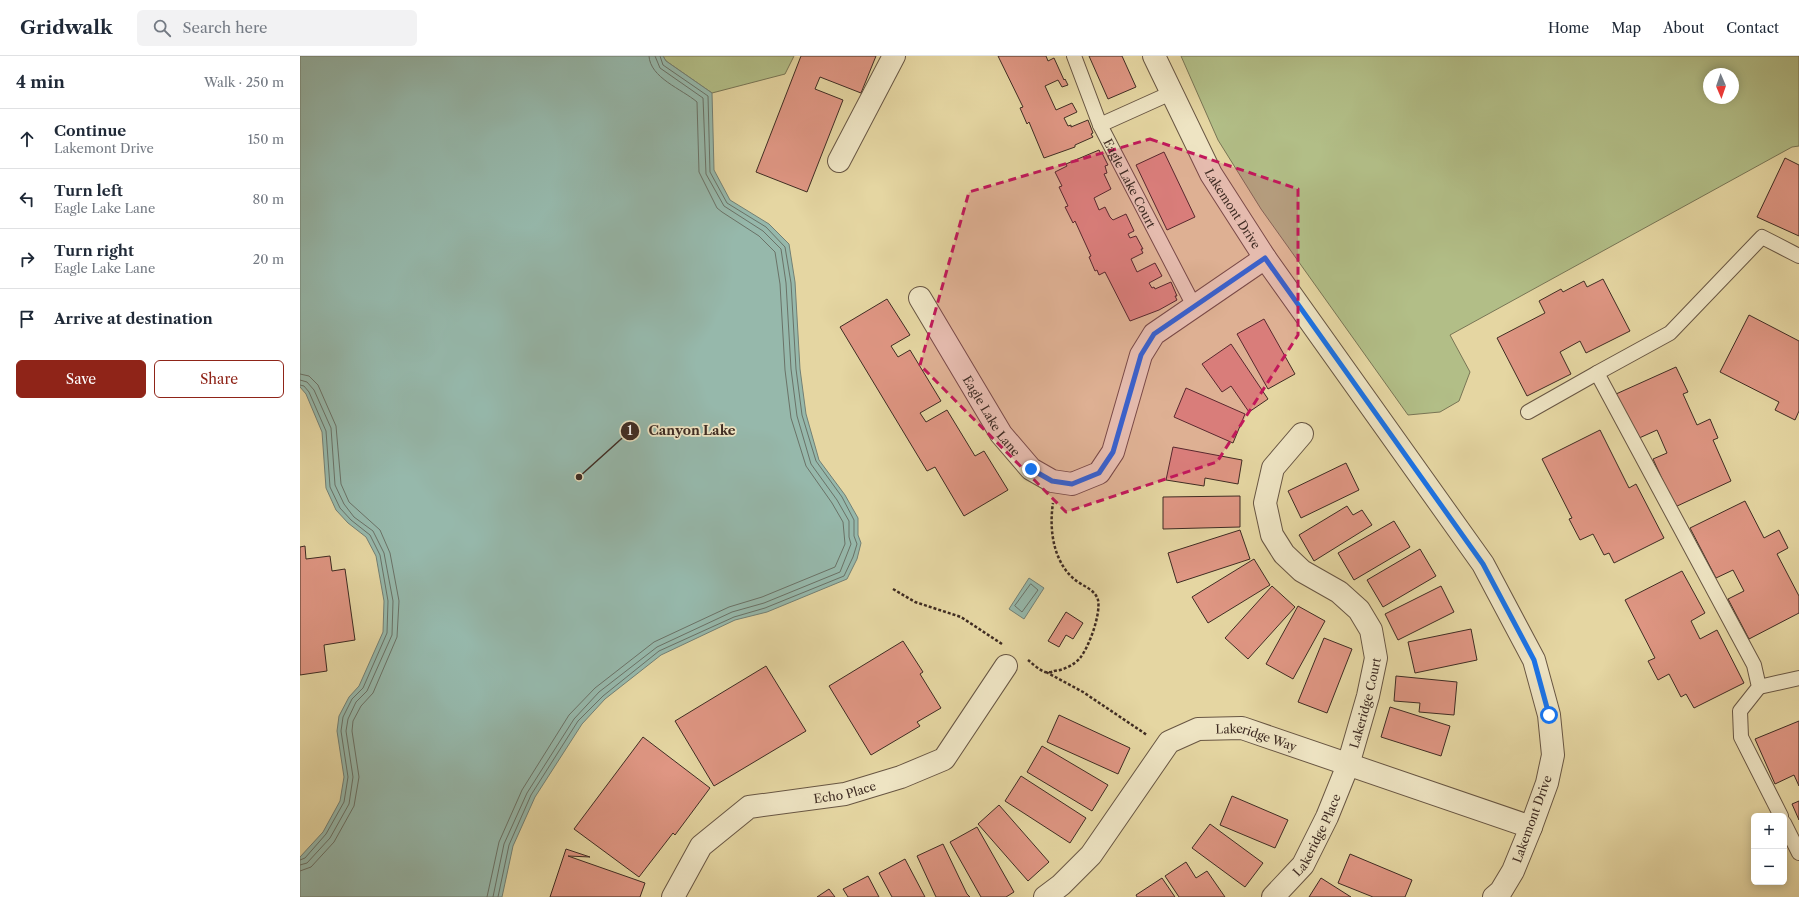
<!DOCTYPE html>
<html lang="en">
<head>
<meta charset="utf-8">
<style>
  :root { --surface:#fff; --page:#f2f2f3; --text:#1f2937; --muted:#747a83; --line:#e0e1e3; --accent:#8f2418 }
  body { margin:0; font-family:"Libre Caslon Text",serif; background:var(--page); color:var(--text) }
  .controls { position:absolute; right:12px; bottom:12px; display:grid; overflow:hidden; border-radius:6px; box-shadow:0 2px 10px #0003 }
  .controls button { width:36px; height:36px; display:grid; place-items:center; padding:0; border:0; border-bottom:1px solid var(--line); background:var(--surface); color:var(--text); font:20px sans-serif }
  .compass { position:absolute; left:1403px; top:12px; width:36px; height:36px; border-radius:50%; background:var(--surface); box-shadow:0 2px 10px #0003; rotate:178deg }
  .stop { position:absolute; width:12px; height:12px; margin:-9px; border:3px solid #1a73e8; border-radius:50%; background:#fff }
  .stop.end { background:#1a73e8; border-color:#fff; box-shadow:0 1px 4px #0008 }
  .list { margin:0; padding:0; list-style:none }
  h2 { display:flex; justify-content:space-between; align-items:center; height:52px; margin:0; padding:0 16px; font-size:17px }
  h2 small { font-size:13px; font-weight:400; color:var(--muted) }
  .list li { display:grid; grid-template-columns:26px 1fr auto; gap:12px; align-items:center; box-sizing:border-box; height:60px; padding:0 16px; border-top:1px solid var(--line) }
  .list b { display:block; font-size:15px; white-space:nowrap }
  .list p { margin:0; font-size:13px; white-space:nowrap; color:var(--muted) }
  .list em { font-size:13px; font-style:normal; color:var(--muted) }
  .actions { display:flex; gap:8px; padding:12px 16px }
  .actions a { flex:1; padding:9px 0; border:1px solid var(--accent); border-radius:6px; text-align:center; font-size:14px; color:var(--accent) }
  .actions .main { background:var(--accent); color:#fff }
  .icon { flex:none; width:22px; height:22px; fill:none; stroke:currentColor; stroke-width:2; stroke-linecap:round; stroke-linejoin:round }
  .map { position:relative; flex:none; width:1499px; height:841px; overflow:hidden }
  header { display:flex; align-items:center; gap:24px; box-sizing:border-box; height:56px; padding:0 20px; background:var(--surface); border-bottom:1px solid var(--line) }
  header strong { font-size:19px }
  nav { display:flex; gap:22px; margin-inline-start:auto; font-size:14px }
  .search { width:280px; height:36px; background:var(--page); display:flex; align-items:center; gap:10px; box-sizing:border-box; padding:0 14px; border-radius:6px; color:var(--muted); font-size:15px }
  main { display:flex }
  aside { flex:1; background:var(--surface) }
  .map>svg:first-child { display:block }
  .green { fill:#b2be87; stroke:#787555; fill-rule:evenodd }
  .water { fill:#96b8ab; stroke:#738075 }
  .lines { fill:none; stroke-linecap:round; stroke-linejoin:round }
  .shore { stroke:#6a7267; stroke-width:1 }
  .building { fill:#df9683; stroke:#3f2c23 }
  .lane-casing { stroke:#685643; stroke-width:16 }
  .street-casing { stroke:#685643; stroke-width:24 }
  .path { stroke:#3f2c23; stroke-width:2.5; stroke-dasharray:3 2; stroke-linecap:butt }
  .lane { stroke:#eee4c3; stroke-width:14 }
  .street { stroke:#eee4c3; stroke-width:22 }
  .route { stroke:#1a73e8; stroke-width:5 }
  .marked { fill:#c2185b; fill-opacity:0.2; stroke:#c2185b; stroke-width:3; stroke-dasharray:8 5; stroke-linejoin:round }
  .labels { text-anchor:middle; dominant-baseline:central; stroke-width:3.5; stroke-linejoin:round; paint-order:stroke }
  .street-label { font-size:12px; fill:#3f2c23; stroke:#eee4c3 }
  .leader { fill:none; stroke:#3f2c23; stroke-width:1.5 }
  .callout-dot { fill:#3f2c23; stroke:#eee4c3; stroke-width:1.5 }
  .mark-label { font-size:12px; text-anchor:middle; font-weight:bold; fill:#fff }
  .callout-label { font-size:13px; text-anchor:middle; font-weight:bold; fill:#3f2c23; stroke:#eee4c3; stroke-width:3.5; stroke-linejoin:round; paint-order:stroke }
</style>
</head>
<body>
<header>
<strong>Gridwalk</strong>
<div class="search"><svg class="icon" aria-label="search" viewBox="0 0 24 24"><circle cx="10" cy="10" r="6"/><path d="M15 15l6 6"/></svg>Search here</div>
<nav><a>Home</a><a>Map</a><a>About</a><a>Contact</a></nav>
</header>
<main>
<aside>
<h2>4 min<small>Walk · 250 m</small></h2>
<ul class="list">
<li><svg class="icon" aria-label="ahead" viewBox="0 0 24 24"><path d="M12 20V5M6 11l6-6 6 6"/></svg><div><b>Continue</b><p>Lakemont Drive</p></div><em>150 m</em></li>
<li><svg class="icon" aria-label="left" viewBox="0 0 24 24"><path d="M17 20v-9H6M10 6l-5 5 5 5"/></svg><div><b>Turn left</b><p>Eagle Lake Lane</p></div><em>80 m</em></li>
<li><svg class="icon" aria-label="right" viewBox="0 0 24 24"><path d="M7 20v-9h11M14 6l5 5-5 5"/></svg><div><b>Turn right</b><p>Eagle Lake Lane</p></div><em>20 m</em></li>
<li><svg class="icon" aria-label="arrive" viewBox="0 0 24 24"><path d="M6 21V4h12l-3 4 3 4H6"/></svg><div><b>Arrive at destination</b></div></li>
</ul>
<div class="actions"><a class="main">Save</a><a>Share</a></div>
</aside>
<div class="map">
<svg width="1499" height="841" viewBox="0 0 1499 841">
  <rect width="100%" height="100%" fill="#e5d6a2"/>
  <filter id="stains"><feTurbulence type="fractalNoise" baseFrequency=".005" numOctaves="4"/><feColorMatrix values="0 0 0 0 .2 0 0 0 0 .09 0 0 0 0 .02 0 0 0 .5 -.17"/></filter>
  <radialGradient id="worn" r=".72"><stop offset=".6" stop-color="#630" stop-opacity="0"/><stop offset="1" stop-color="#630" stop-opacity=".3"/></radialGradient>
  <path class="green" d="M363,0H494L485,18L412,37L366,5Z
    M881,0H1499V90L1492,91L1150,279L1170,316L1159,345L1140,356L1108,359L961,153L918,84ZM1409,18H1433V42H1409Z"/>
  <path class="water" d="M0,0H363L366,5L412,37L414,114L430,144L469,168L489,188L495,226L500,313L506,358L519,404L545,439L558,462V479L561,487L557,503L547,523L467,556L435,564L361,599L305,643L282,668L235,741L213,790L202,841H0V801L23,776L40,745L44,721L37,675L39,660L49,641L59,630L83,576L84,545L76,500L66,481L48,467L36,454L26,432L22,376L6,338L0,331Z
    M729,522L744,532L724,563L709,553Z"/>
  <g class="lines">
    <path class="shore" d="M0,318L9,320L18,329L36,370L41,428L49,446L80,474L90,497L99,545L97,581L73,637L61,650L53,665L52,675L59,721L54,750L34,786L11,811L0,815
      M0,324L7,326L14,334L31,372L35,429L44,448L54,461L73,475L84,497L93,545L92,579L67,635L56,646L48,663L46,675L53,721L49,748L30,782L7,807L0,809
      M0,329L4,330L9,336L26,375L30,431L40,452L51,464L70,479L80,499L88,545L87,577L63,632L52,643L43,661L41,675L48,721L44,746L26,778L5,802L0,804
      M731,528L738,534L722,556L715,550Z
      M187,841L199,786L222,734L269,659L295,632L354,586L429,551L462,541L535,511L545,488L543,466L532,447L506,410L491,362L485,314L480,228L475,196L459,180L422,156L417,152L399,116L397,46C382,33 350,22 349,0
      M193,841L204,788L227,737L274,663L299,636L357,591L432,556L464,547L540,516L551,488L549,481V465L537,444L511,408L497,360L491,313L486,227L481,193L463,175L424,150L406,118L403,42L360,12L355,0
      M198,841L209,789L231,739L278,665L303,640L359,595L434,561L465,552L544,520L553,501L557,488L554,480V464L542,441L516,405L502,359L496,313L491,227L485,191L466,171L427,147L410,116L408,40L363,9L360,0"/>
  </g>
  <path class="building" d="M501,0H576L561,37L520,21L515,33L543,44L507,136L456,116Z
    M698,0H746L748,5L754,2L764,24L765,23L768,29L762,31L758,24L745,30L756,54L772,47L777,56L764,62L768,70L771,69V71L788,64L793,77L791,78L793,81L775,89V91L744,102L729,66L727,68L720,52L723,51Z
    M789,0H822L836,31L808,43Z
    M799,94L801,98L802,97L808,109L805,110L807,117L804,118L811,133L794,142L799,154L805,151L810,161L813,164L826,158L834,175L828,178L830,182L836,180L843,193H841L843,197L831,203L837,216L855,207L862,220L849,227L852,232L854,231L855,233L871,226L877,240H875L877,244L859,254L830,265L805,216L799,219L797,214L795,215L789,201L791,200L775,165L773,167L765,151L768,150L759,131L762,130L755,116L767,110L766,108Z
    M864,96L895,161L867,174L836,109Z
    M1485,102L1499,109V180L1457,161Z
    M1303,223L1330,275L1286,297L1280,285L1260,296L1271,318L1227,340L1197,282L1245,257L1239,245L1261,233L1263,236L1284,225L1287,231Z
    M587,243L610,279L591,290L598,301L610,294L641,345L620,357L626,366L647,354L675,400L684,395L708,434L664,460L635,411L627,415L540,271Z
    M1449,259L1499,285V355L1495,364L1475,354L1479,346L1420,316Z
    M964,263L995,318L968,333L937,278Z
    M931,288L968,343L949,356L931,330L922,336L902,308Z
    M1376,311L1388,336L1383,338L1397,369L1410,363L1418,382L1413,384L1431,425L1375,451L1353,403L1367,397L1357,374L1337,383L1316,338Z
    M886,332L945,358L933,387L874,361Z
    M1300,374L1329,432L1336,428L1364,482L1314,507L1309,497L1304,499L1293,478L1280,484L1269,463L1272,462L1242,403Z
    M873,391L942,404L938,428L905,422L904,430L866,424Z
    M1046,407L1059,434L1001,462L988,435Z
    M940,440V471L863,473V441Z
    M1445,445L1464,482L1479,474L1488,492L1477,498L1499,540V557L1449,583L1428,543L1444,535L1433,514L1416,522L1390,472Z
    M1047,450L1053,459L1062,454L1072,469L1014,505L999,479Z
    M1094,465L1110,491L1054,524L1038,497Z
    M940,474L950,503L877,527L868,497Z
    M5,490L6,503L30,500L32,515L45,513L55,584L24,589L27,615L0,619V491Z
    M1120,493L1136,520L1083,551L1067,524Z
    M954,503L970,529L908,567L892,541Z
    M1382,515L1405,557L1391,565L1400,583L1417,574L1444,627L1394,652L1386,638L1381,641L1369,618L1358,624L1348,605L1355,602L1325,544Z
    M972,530L995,551L948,603L925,582Z
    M1141,530L1154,556L1098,584L1085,558Z
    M998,550L1025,565L993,623L966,608Z
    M766,556L783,567L773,583L766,579L759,591L748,585Z
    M1171,573L1177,604L1115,617L1108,586Z
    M1024,582L1052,593L1027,657L998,646Z
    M603,585L623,616L620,618L641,652L617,666L620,670L571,699L529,630Z
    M466,610L506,675L414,730L375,665Z
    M1096,620L1157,626L1154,659L1119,656L1120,647L1094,645Z
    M1090,651L1150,670L1141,700L1081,681Z
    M759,659L830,692L818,718L747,686Z
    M1499,665V730L1494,719L1475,728L1455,683Z
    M343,681L410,732L375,779L373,777L339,821L274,773Z
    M742,690L808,729L792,755L727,716Z
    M721,720L786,762L770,787L705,745Z
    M932,740L988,764L975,792L920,769Z
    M1499,745V764L1492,748Z
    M699,749L749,806L728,825L678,768Z
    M910,768L963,807L945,831L892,792Z
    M677,771L714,836L706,841H681L650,786Z
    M643,788L667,838L670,841H636L617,800Z
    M266,793L290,801L268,800L345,827L340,841H250Z
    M1050,798L1112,824L1105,841H1073L1038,827Z
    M605,803L625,841H592L579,817Z
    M886,806L896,822L907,815L925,841H879L865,820Z
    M568,820L579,841H548L543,833Z
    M862,822L875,841H837L836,839Z
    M1021,822L1051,841H1009Z
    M529,833L535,841H517Z"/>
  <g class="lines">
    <defs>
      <g id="lane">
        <path id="s1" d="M774,0L800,69L894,250"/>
        <path d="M800,69L871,37"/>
        <path d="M1228,356L1297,317"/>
        <path d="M1459,631L1499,622"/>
        <path d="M1481,760L1441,681L1440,655L1459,631L1454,609L1297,317L1370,277L1462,181L1499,200"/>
        <path d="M1484,767L1499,797"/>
      </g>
      <g id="street">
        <path id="s2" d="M854,0L911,118L965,202L1183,508L1234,604L1249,659L1253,699L1247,727L1231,771L1213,815L1201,835L1194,841"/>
        <path d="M539,105L594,0"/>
        <path id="s3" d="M620,242L701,378L731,413L752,425L772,428L799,417L813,396L841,299L854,278L965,202"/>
        <path id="s4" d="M373,841L401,790L449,751L545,738L601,721L644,703L706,610"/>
        <path id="s5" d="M745,841L761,829L791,799L869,686L898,673L942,672L1231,771"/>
        <path id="s6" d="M973,841L1003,809L1027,761L1048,709L1068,640L1076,602L1071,574L1059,554L1039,536L1002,515L984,498L972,479L965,447L973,412L1002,378"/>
      </g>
    </defs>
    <use href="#lane" class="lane-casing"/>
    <use href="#street" class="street-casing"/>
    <path class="path" d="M593,533L615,546L661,561L702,588
      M728,604C733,608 739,614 745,616C748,617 752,616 754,615C764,614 774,609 780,602C789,591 801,558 798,544C795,533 782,530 774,523C753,505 749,473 753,447
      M746,616L783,636L847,679"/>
    <use href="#lane" class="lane"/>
    <use href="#street" class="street"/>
  </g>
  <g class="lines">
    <path class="route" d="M731,413L752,425L772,428L799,417L813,396L841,299L854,278L965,202L1183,508L1234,604L1249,659"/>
  </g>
  <path class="marked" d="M850,83L998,133V279L917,406L766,456L620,309L669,136Z"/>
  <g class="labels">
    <g class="street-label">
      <text stroke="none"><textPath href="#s1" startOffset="139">Eagle Lake Court</textPath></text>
      <text stroke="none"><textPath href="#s2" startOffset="172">Lakemont Drive</textPath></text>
      <text stroke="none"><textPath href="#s3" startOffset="138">Eagle Lake Lane</textPath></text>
      <text stroke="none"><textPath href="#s6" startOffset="218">Lakeridge Court</textPath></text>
      <text stroke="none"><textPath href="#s5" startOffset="291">Lakeridge Way</textPath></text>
      <text stroke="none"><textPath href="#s4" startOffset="217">Echo Place</textPath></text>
      <text transform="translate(1232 763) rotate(-70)">Lakemont Drive</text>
      <text stroke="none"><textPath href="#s6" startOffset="77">Lakeridge Place</textPath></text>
    </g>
  </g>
  <path class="leader" d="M279 421L330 375"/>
  <g class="callout-dot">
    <circle cx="279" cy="421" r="4"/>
    <circle cx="330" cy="375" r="10"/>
  </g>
  <g class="mark-label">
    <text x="330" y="379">1</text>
  </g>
  <g class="callout-label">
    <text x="392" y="379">Canyon Lake</text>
  </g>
  <rect width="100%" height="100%" filter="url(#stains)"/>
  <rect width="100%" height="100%" fill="url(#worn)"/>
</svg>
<div class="controls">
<button>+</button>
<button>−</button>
</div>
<svg class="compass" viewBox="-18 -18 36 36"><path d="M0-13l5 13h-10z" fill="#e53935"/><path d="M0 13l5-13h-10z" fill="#747a83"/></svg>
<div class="stop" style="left:1249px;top:659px"></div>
<div class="stop end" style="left:731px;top:413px"></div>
</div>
</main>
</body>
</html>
